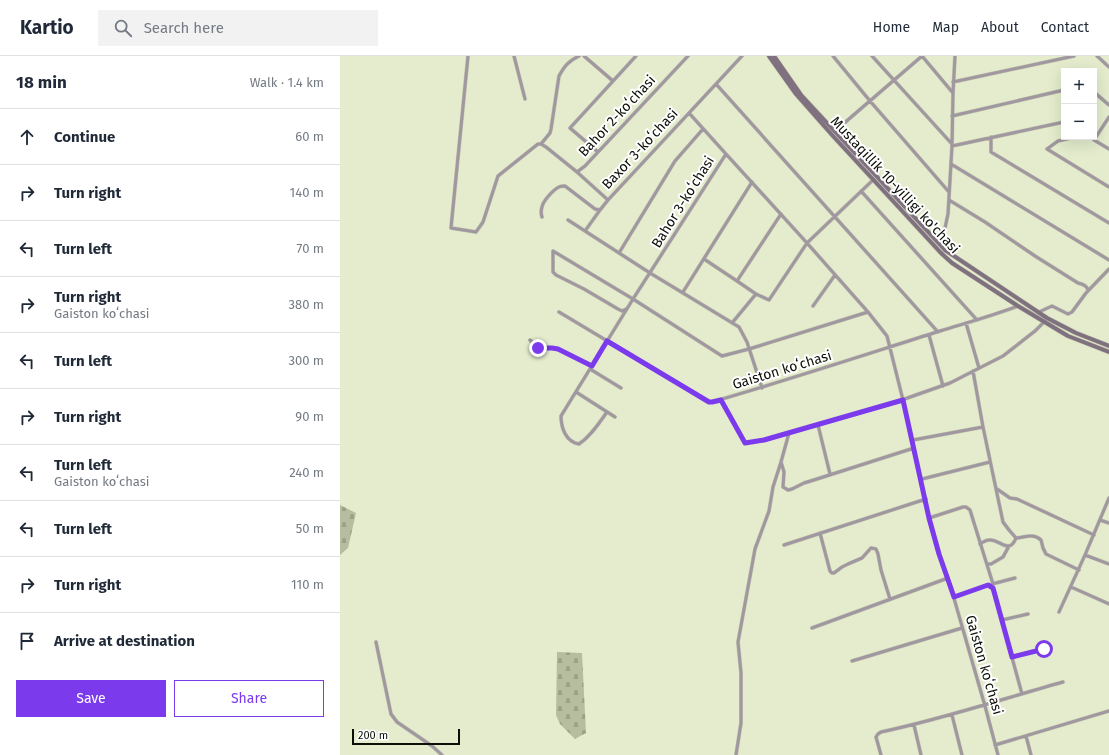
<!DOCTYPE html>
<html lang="en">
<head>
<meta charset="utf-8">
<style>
  :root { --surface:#fff; --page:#f2f2f3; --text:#1f2937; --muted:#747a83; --line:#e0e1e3; --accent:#7c3aed }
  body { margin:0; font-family:"Fira Sans",sans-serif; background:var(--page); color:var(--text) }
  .controls { position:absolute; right:12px; top:12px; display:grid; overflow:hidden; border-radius:0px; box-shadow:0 4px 16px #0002 }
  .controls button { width:36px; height:36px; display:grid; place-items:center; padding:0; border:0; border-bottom:1px solid var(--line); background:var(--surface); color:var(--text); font:20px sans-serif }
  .scale { position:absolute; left:12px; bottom:10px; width:108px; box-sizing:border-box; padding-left:4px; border:2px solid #0d0f06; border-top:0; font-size:11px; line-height:14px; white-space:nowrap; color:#0d0f06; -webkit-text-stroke:3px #fff; paint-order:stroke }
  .stop { position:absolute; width:12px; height:12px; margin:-9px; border:3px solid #7c3aed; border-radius:50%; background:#fff }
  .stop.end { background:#7c3aed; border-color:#fff; box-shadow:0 1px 4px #0008 }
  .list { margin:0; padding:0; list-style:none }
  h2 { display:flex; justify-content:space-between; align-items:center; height:52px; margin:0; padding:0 16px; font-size:17px }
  h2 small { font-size:13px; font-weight:400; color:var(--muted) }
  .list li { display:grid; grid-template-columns:26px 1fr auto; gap:12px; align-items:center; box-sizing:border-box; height:56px; padding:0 16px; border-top:1px solid var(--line) }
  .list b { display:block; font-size:15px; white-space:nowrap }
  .list p { margin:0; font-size:13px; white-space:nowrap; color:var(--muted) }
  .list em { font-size:13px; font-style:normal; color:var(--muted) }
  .actions { display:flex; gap:8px; padding:12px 16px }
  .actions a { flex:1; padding:9px 0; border:1px solid var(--accent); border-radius:0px; text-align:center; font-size:14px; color:var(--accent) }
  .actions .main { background:var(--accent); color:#fff }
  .icon { flex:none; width:22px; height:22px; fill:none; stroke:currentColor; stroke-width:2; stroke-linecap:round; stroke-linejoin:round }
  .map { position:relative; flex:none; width:769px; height:699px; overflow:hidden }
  header { display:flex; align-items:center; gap:24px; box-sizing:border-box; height:56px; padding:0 20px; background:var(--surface); border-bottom:1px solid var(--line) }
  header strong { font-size:19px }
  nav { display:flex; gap:22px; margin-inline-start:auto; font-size:14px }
  .search { width:280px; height:36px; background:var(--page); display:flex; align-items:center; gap:10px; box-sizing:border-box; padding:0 14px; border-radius:0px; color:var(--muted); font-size:15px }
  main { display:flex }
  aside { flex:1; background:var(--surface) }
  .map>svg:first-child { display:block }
  .cemetery { fill:url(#cemetery-stones) }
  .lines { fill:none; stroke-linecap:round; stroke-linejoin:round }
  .street-casing { stroke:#c2c9ad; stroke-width:4 }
  .secondary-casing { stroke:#c2c9ad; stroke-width:5 }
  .street { stroke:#a197a1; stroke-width:3 }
  .secondary { stroke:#807180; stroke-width:4 }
  .route { stroke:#7c3aed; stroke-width:5 }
  .labels { text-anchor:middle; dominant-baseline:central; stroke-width:4; stroke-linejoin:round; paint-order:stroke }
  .street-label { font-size:14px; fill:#0d0f06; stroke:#fff }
</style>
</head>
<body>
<header>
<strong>Kartio</strong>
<div class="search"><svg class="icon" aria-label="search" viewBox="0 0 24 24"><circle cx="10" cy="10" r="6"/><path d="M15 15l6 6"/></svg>Search here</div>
<nav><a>Home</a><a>Map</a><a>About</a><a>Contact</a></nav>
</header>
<main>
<aside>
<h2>18 min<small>Walk · 1.4 km</small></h2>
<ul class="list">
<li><svg class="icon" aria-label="ahead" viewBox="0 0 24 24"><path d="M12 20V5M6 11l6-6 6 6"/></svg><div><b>Continue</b></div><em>60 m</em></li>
<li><svg class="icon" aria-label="right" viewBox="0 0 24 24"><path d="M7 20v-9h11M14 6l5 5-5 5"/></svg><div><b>Turn right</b></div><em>140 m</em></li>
<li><svg class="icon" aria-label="left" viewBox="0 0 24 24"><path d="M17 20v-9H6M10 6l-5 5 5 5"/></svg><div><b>Turn left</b></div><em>70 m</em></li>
<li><svg class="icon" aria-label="right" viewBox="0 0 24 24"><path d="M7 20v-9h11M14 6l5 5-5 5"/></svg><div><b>Turn right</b><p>Gaiston koʻchasi</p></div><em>380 m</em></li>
<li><svg class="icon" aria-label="left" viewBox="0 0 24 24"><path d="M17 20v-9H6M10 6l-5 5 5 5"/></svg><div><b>Turn left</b></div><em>300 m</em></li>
<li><svg class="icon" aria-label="right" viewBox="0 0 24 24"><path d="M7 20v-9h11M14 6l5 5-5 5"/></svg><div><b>Turn right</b></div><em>90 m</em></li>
<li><svg class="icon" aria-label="left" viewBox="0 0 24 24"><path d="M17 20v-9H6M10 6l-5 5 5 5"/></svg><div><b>Turn left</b><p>Gaiston koʻchasi</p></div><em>240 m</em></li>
<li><svg class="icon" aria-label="left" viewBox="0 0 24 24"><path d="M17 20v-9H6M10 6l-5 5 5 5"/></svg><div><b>Turn left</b></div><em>50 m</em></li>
<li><svg class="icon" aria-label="right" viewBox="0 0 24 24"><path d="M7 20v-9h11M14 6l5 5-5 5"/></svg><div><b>Turn right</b></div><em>110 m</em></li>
<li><svg class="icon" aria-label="arrive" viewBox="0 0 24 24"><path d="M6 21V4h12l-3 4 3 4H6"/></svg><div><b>Arrive at destination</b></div></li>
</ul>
<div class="actions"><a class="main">Save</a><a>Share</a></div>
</aside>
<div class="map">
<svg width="769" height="699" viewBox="0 0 769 699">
  <defs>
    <pattern id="cemetery-stones" width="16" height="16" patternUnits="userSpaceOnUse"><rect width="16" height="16" fill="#b5bd9e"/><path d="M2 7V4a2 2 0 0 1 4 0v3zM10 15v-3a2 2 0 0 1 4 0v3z" fill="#9aa187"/></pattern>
  </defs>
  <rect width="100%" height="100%" fill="#e4eccd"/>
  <path class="cemetery" d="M0,449L16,457L8,492L0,499Z
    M217,596L242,597L246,677L235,683L220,668L216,659Z"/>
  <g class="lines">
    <defs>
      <path id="street" d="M128,0L111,172L136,176L143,166L158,120L198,88H201L206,91L237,116L268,144
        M174,0L185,43
        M244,0L273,25
        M493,0L530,45L609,136
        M532,0L612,88
        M582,0L613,37
        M757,0L769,11
        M613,26L734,0
        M376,28L598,276
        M754,36L769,49
        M612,60L724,34
        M769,61L754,84L769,93
        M495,75L582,0
        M651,81V96L769,167
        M735,81L718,85L707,93L769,131
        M201,88L210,77L211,73L219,20C225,9 229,5 239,0
        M612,90L724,66
        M258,96L230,72L296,0
        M386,98L467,187L429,244L416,238
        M611,108L769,204
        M237,116L245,110L348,0
        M533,124L467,187L528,256L547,280L563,344L589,462L599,498L611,532L645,650L658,699
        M521,135L637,264
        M609,144L645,166L695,200L738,227C743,228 747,230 748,234
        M202,161C201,158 201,154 202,151C203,145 213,134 219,131C221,130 223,130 225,130L255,153L260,154
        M228,164L310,217L399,271L407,286L422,332
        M245,175L260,154L268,144L349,57
        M596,184L605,172L608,158L612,90L613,37L615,0
        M279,197L335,105L363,73
        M364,203L397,225L441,158
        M343,236L412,126
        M473,250L495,219
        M286,253L282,255L278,253L244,233L216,219L213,216V195L293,243L382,300L409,293L528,256
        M219,256L369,346H372C448,324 524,299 600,275C626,267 652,260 678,250
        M699,256L712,250L728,258L732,256L746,237L769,213
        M392,267L416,238L397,225
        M626,267L639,312
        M589,279L603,330
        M190,284L198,291L213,292L218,293L252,310
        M250,313L281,332
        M633,315L643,371
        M236,336L275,361
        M381,344L405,387L424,384L449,377
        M267,356C259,367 251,380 239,388C226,386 221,372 221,360L293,243L386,98L349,57L402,0
        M478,369L490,418
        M573,384L643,371L663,466L669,474L676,482
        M441,406L444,416L443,431L448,434L452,433L464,427L477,423L574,392
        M582,423L650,406
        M657,433L670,442L677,443L754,479
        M589,462L623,451H626L630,454L653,528
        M760,464L769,467
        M480,477L490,515L492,517H494L502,511L508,508L522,502L531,492L536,493L538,498L541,514L550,543
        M640,488C643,486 646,484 649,484C659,482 669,500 676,482C686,481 693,477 701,484L703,492L706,498L739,514
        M444,489L586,443
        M745,499L769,508
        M647,508H651L663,501L669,490
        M652,528L675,522
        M731,531L769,548
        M614,541L648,529L653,532L682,638
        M719,556L745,499L769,442
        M662,564L688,558
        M472,572L608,522
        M36,586L51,658L57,666L92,690L102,699
        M672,601L704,593
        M512,605L622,572
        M612,659L622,699
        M574,669L581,699
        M686,680L691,699
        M655,689L769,655
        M396,699L401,667V617L398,586L415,493L429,455L433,431L441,406L449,377L556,346L610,327L663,300L695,275L705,265
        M541,699L536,681L538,678L541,676C603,663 662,643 723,626"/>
      <path id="secondary" d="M429,0L456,38L493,80L601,197L612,207L678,250L728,280L769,296
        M434,0L461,39L605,194L707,262L736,277L769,290"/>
    </defs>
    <use href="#street" class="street-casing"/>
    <use href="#secondary" class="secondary-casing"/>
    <use href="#street" class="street"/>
    <use href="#secondary" class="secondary"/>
  </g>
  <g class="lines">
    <path class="route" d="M198,292H212L218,293L252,310L267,285L369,346H372L381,344L405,387L424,384L563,344L589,462L599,498L614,541L648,529L653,532L672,601L704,593"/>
  </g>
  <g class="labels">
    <g class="street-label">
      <text transform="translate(277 60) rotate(-47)">Bahor 2-koʻchasi</text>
      <text transform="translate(300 93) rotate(-47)">Baxor 3-koʻchasi</text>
      <text transform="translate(555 129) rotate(47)">Mustaqillik 10-yilligi ko'chasi</text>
      <text transform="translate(343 146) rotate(-58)">Bahor 3-koʻchasi</text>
      <text transform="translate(442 314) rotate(-17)">Gaiston koʻchasi</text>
      <text transform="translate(644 609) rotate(74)">Gaiston koʻchasi</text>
    </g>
  </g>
</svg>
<div class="controls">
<button>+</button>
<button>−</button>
</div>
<div class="scale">200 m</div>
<div class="stop" style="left:704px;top:593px"></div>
<div class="stop end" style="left:198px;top:292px"></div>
</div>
</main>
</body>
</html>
